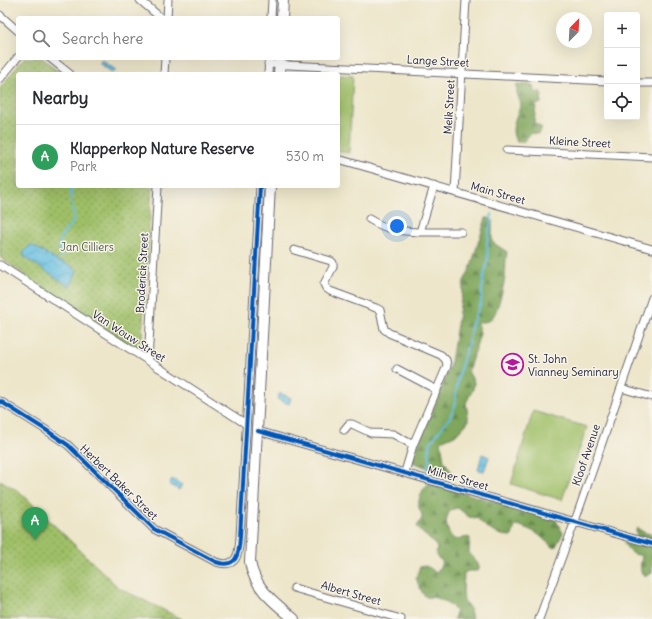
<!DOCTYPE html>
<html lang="en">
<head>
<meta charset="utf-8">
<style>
  :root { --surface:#fff; --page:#f7f7f7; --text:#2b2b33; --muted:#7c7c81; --line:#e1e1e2; --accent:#7c3aed }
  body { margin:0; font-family:Delius,sans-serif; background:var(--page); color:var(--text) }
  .controls { position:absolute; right:12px; top:12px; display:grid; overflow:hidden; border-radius:4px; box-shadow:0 4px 16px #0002 }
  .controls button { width:36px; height:36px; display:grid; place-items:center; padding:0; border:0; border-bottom:1px solid var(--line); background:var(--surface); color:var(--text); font:20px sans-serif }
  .compass { position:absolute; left:556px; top:12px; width:36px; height:36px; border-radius:50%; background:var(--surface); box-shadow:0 4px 16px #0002; rotate:24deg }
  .you { position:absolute; left:397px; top:226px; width:14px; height:14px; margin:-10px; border:3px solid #fff; border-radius:50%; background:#1a73e8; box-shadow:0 0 0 6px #1a73e833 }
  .badge { display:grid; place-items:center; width:26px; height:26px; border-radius:50%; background:var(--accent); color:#fff; font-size:13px; font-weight:700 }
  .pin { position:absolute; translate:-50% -33px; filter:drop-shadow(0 1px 2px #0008) }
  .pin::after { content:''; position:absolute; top:21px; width:14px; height:12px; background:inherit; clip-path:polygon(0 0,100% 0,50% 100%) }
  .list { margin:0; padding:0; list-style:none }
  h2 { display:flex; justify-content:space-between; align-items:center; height:52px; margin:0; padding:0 16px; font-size:17px }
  h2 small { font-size:13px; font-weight:400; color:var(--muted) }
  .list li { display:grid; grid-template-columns:26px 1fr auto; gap:12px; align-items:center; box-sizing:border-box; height:64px; padding:0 16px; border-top:1px solid var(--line) }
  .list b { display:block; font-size:15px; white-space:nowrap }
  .list p { margin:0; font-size:13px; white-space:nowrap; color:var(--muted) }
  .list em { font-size:13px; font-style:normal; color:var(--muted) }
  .icon { flex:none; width:22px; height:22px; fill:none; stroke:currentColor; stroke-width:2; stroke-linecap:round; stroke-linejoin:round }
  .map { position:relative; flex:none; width:652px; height:619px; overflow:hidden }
  .search { position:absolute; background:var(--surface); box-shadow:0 4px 16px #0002; left:16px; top:16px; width:324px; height:44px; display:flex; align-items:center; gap:10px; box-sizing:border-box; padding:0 14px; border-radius:4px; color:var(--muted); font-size:15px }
  .panel { position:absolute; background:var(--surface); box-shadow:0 4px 16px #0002; left:16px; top:72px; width:324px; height:116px; border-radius:4px }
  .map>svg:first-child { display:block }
  .grass { fill:#9fbf67; stroke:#607051 }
  .forest { fill:url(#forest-firs); stroke:#50644c }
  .park { fill:url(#park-dots); stroke:#607051 }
  .water { fill:url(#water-waves); stroke:#44718f }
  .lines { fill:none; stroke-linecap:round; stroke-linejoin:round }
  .stream { stroke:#66c0e3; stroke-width:2 }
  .minor-casing { stroke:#69676d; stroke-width:9 }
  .secondary-casing { stroke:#69676d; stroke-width:12 }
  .minor { stroke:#fff; stroke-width:7 }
  .secondary { stroke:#fff; stroke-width:10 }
  .cycleway-casing { stroke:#f7f3e8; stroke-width:6 }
  .cycleway { stroke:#0057b8; stroke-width:4 }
  .labels { text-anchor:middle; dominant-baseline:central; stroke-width:3; stroke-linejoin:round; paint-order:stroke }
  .street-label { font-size:11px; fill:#22223b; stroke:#f7f3e8 }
  .park-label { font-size:11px; fill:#4e594a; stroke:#f7f3e8 }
  .poi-label { font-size:11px; fill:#22223b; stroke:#f7f3e8; text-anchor:start }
</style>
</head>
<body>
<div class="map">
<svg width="652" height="619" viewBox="0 0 652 619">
  <defs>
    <pattern id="forest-firs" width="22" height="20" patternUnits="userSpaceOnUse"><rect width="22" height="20" fill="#7fa65c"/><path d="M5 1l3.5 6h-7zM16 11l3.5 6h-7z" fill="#68874d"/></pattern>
    <pattern id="park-dots" width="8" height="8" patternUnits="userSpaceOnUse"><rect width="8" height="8" fill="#9fbf67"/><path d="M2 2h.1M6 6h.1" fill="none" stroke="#819b56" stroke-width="1.8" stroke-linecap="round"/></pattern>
    <pattern id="water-waves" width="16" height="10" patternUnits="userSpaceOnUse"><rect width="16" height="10" fill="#66c0e3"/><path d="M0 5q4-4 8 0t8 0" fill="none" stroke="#549cb9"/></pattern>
  </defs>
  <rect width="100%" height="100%" fill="#f7f3e8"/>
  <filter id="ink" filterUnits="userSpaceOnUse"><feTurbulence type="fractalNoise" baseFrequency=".025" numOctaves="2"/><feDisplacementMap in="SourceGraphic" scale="8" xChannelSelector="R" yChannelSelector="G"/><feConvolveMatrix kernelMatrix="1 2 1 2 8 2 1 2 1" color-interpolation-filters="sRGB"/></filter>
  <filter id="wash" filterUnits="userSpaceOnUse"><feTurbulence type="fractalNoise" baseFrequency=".012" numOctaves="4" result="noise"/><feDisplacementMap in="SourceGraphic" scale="16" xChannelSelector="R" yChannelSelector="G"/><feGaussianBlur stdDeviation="0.9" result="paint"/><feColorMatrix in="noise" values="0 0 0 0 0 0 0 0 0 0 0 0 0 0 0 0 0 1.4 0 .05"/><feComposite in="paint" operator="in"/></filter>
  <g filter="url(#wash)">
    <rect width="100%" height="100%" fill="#ede6ca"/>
    <path class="grass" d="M338,75L353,76L349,153L338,151Z
      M533,411L587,427L562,500L511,484Z"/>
    <path class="forest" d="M517,84L533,85L534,90L537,93L540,91L542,93L541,103L536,105L534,122L536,124L542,128L538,134L531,133L523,142H517C508,131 517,115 521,104L517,93Z
      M486,218H488L492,220V242L507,252C505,261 506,268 505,277C504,285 497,316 490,320C487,322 481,322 478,323L480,334L468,371L474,382L473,389L466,403L468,416V422L457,434L441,441L444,461L454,475L453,477L412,462L419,442L439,396L451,362L464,281L470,269Z
      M428,484H434L556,520L563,533L555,548C548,544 545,540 539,535C533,530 525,528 518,525L515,526L512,536C496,536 487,529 477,518L469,517L458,508C443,509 444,530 453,538C458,543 464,535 470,538L469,553L479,565V570L478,571H468L464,573L463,592L464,600L470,609L472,619H454L456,612C449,601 438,597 426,597C420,591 419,585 416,578L420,567C426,564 432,569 436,573L443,562L436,556L437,547C431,539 423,535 417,527C418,524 421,521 422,518C423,514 420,512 419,508C417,501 422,489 428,484Z
      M637,528L645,533L652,534V573L646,576L642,574C640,568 640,563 642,558L640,555C632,555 628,550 624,543L627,539L637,537L636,530Z"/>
    <path class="park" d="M24,58H42L61,74H18V186H152L141,351L53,296L0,257V88Z
      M0,480L20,492L119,588L182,619H0Z"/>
    <path class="water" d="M102,60L116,70L113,73L99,63Z
      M31,245L58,261L70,265L77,271L70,287L24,257V251Z
      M280,393L291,398L289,404L277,399Z
      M482,454L489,457L484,471L478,470Z
      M172,479L182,485L179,490L169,484Z"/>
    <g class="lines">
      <path class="stream" d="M62,258L59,250L60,240L65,231L71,226L74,217L71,200V186
        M427,469L430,461L429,452L431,442L450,417L455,406L457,385L461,366L468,344L472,324L481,303L483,279L488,259L487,243L492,214"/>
    </g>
  </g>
  <g filter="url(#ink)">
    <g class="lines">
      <defs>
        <path id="minor" d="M140,0L161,18
          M0,15L18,31
          M167,18L168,0
          M271,18L272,0
          M50,58L70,74
          M268,64L607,81
          M164,74L165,58
          M268,74L269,58
          M0,79L18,57
          M637,83H652
          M507,150L652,157
          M338,159L652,249
          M434,186L420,232H461
          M455,192L466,0
          M369,219C389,231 398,231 420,232
          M294,250L331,261L333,263V267L324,284L326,288L330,291L376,308L380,310L384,329L389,333L441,355L446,360L447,366L413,445L405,472
          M0,265L246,424
          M148,361L158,186
          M397,369L437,390
          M621,388L652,397
          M0,401L46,430L68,445L154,529L216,562C237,569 239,554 240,537L260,186
          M344,430L349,424H352L371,433L393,434L413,445
          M258,431L652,544
          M294,588L401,619
          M539,619L575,521L652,298"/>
        <path id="secondary" d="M282,18L283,0
          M279,74L280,58
          M270,186L250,562C254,588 275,603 294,619"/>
      </defs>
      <use href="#minor" class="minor-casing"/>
      <use href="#secondary" class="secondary-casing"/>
      <use href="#minor" class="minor"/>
      <use href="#secondary" class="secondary"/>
      <defs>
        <path id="cycleway" d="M0,401L46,430L68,445L154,529L216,562C237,569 239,554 240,537L260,186
          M258,431L652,544"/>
      </defs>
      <use href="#cycleway" class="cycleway-casing"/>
      <use href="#cycleway" class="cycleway"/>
    </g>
  </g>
  <defs>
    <symbol id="university-ring" viewBox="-11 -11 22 22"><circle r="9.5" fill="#f7f3e8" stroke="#b5179e" stroke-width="1.5"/><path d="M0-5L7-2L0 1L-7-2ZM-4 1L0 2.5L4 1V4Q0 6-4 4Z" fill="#b5179e"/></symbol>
  </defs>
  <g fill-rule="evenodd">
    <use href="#university-ring" x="500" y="352" width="25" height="25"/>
  </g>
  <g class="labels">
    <g class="street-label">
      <text transform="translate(438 61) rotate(3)">Lange Street</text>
      <text transform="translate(449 107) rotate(-87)">Melk Street</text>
      <text transform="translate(580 142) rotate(3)">Kleine Street</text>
      <text transform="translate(498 193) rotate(16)">Main Street</text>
      <text transform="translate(142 273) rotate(-87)">Broderick Street</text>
      <text transform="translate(129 336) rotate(33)">Van Wouw Street</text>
      <text transform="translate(586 455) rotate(-71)">Kloof Avenue</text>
      <text transform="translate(458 478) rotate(16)">Milner Street</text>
      <text transform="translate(119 482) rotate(44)">Herbert Baker Street</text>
      <text transform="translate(351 593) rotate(16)">Albert Street</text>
    </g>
    <g class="park-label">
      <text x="87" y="247">Jan Cilliers</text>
    </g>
    <g class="poi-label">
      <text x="528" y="359">St. John<tspan x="528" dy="13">Vianney Seminary</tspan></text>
    </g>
  </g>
</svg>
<div class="controls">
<button>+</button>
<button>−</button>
<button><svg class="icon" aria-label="locate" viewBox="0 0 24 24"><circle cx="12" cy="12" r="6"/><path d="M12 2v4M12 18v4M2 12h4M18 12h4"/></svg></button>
</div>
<svg class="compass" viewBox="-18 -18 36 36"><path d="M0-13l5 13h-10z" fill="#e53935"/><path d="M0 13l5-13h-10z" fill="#7c7c81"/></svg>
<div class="you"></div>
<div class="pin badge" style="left:35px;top:540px;background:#2e9e5b">A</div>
<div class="search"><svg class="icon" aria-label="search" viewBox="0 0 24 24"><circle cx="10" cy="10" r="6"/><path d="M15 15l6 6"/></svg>Search here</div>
<section class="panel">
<h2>Nearby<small></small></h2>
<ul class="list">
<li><span class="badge" style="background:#2e9e5b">A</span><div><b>Klapperkop Nature Reserve</b><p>Park</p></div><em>530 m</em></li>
</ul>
</section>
</div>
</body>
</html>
